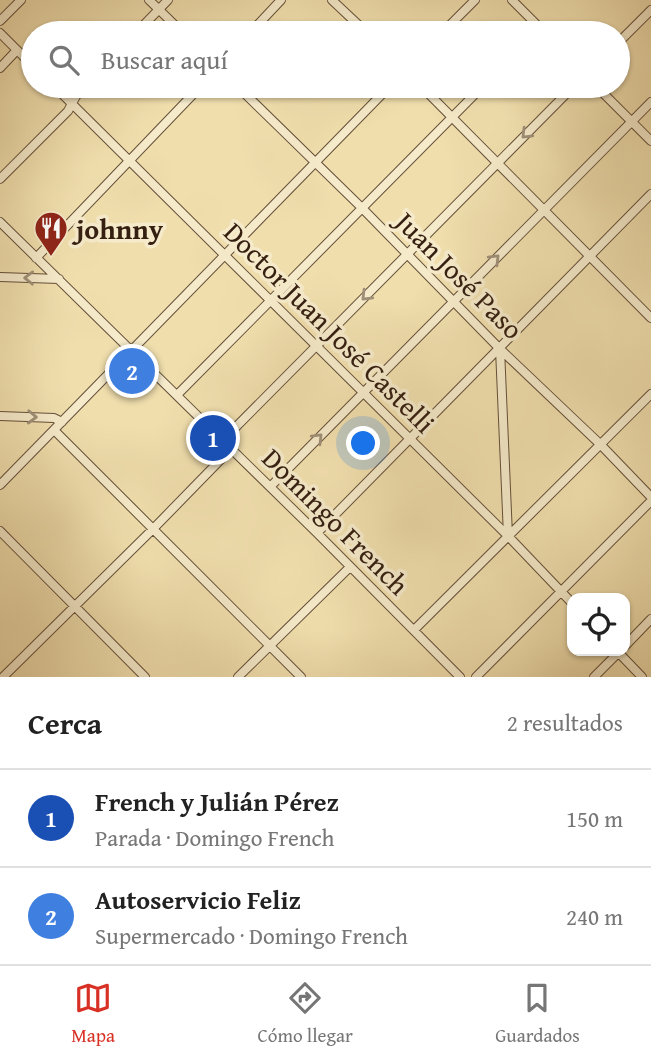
<!DOCTYPE html>
<html lang="es">
<head>
<meta charset="utf-8">
<style>
  :root { --surface:#fff; --page:#f6f6f6; --text:#222; --muted:#767676; --line:#e0e0e0; --accent:#d93025 }
  body { margin:0; font-family:"Gentium Book Plus",serif; background:var(--page); color:var(--text) }
  .controls { position:absolute; right:21px; bottom:21px; display:grid; overflow:hidden; border-radius:14px; box-shadow:0 2px 5px #0004 }
  .controls button { width:63px; height:63px; display:grid; place-items:center; padding:0; border:0; border-bottom:2px solid var(--line); background:var(--surface); color:var(--text); font:35px sans-serif }
  .you { position:absolute; left:364px; top:444px; width:24px; height:24px; margin:-18px; border:5px solid #fff; border-radius:50%; background:#1a73e8; box-shadow:0 0 0 10px #1a73e833 }
  .badge { display:grid; place-items:center; width:46px; height:46px; border-radius:50%; background:var(--accent); color:#fff; font-size:23px; font-weight:700 }
  .pin { position:absolute; translate:-50% -50%; border:4px solid #fff; box-shadow:0 2px 7px #0006 }
  .list { margin:0; padding:0; list-style:none }
  h2 { display:flex; justify-content:space-between; align-items:center; height:91px; margin:0; padding:0 28px; font-size:30px }
  h2 small { font-size:23px; font-weight:400; color:var(--muted) }
  .list li { display:grid; grid-template-columns:46px 1fr auto; gap:21px; align-items:center; box-sizing:border-box; height:98px; padding:0 28px; border-top:2px solid var(--line) }
  .list b { display:block; font-size:26px; white-space:nowrap }
  .list p { margin:0; font-size:23px; white-space:nowrap; color:var(--muted) }
  .list em { font-size:23px; font-style:normal; color:var(--muted) }
  .icon { flex:none; width:38px; height:38px; fill:none; stroke:currentColor; stroke-width:2; stroke-linecap:round; stroke-linejoin:round }
  .map { position:relative; flex:none; width:651px; height:677px; overflow:hidden }
  .search { position:absolute; background:var(--surface); box-shadow:0 2px 5px #0004; left:21px; right:21px; top:21px; height:77px; display:flex; align-items:center; gap:18px; box-sizing:border-box; padding:0 24px; border-radius:38px; color:var(--muted); font-size:26px }
  .sheet { height:287px; background:var(--surface) }
  nav { display:flex; justify-content:space-around; align-items:center; box-sizing:border-box; height:98px; border-top:2px solid var(--line); background:var(--surface); font-size:19px; color:var(--muted) }
  nav a { display:grid; justify-items:center; gap:4px }
  nav .on { color:var(--accent) }
  .map>svg:first-child { display:block }
  .lines { fill:none; stroke-linecap:round; stroke-linejoin:round }
  .minor-casing { stroke:#644f38; stroke-width:10 }
  .minor { stroke:#f5eaca; stroke-width:8 }
  .oneway { stroke:#9f8f77 }
  .labels { text-anchor:middle; dominant-baseline:central; stroke-width:7; stroke-linejoin:round; paint-order:stroke }
  .poi-label { font-size:28px; font-weight:bold; fill:#351f11; stroke:#f5eaca; text-anchor:start }
  .street-label { font-size:28px; fill:#351f11; stroke:#f5eaca }
</style>
</head>
<body>
<div class="map">
<svg width="651" height="677" viewBox="0 0 651 677">
  <rect width="100%" height="100%" fill="#f0dead"/>
  <filter id="stains"><feTurbulence type="fractalNoise" baseFrequency=".00286" numOctaves="4"/><feColorMatrix values="0 0 0 0 .2 0 0 0 0 .09 0 0 0 0 .02 0 0 0 .5 -.17"/></filter>
  <radialGradient id="worn" r=".72"><stop offset=".6" stop-color="#630" stop-opacity="0"/><stop offset="1" stop-color="#630" stop-opacity=".3"/></radialGradient>
  <g class="lines">
    <defs>
      <path id="minor" d="M149,0L183,33
        M332,0L367,33
        M512,0L545,33
        M0,21L21,0
        M0,33L33,66
        M136,33L168,0
        M250,33L281,0
        M442,33L475,0
        M618,43L651,10
        M0,68L17,50
        M54,86L508,536L572,603
        M237,86L362,208L500,349L600,444L651,497
        M421,86L651,318
        M596,86L651,141
        M0,179L68,111L76,96L86,86
        M0,222L317,533L460,677
        M36,258L201,86
        M0,277L59,279
        M500,349L508,536
        M177,395L483,86
        M0,416L54,418L62,422
        M54,430L301,677
        M223,440L574,86
        M0,485L390,86
        M270,487L651,102
        M0,531L145,677
        M317,533L651,194
        M414,630L651,394
        M625,646L651,619
        M617,651L642,677
        M3,677L153,529L231,449
        M238,677L350,567
        M476,677L651,501
        M594,677L620,651"/>
    </defs>
    <use href="#minor" class="minor-casing"/>
    <use href="#minor" class="minor"/>
  </g>
  <defs><path id="oneway-chevron" d="M-2-3.5L2.5 0L-2 3.5" fill="none" stroke-width="1.6" stroke-linecap="round" stroke-linejoin="round" transform="scale(1.75)"/></defs>
  <g class="oneway">
    <use href="#oneway-chevron" transform="translate(526 134) rotate(135)"/>
    <use href="#oneway-chevron" transform="translate(495 259) rotate(-45)"/>
    <use href="#oneway-chevron" transform="translate(29 278) rotate(-179)"/>
    <use href="#oneway-chevron" transform="translate(366 296) rotate(135)"/>
    <use href="#oneway-chevron" transform="translate(32 417) rotate(2)"/>
    <use href="#oneway-chevron" transform="translate(318 438) rotate(-45)"/>
  </g>
  <defs>
    <symbol id="restaurant-pin" viewBox="-11 -11 22 30"><path d="M0 17L-7.5 6A9.5 9.5 0 1 1 7.5 6Z" fill="#8f2418" stroke="#f5eaca"/><path d="M-5-6h1v4h1v-4h1v4h1v-4h1v5L-1.5 .5V6h-2V.5L-5-1ZM5-6V6H3V1.5H1.5Q1.5-4 5-6Z" fill="#fff"/></symbol>
  </defs>
  <g fill-rule="evenodd">
    <use href="#restaurant-pin" x="32" y="209" width="38" height="52"/>
  </g>
  <g class="labels">
    <g class="poi-label">
      <text x="76" y="228">johnny</text>
    </g>
    <g class="street-label">
      <text transform="translate(460 275) rotate(45)">Juan José Paso</text>
      <text transform="translate(330 327) rotate(45)">Doctor Juan José Castelli</text>
      <text transform="translate(336 521) rotate(45)">Domingo French</text>
    </g>
  </g>
  <rect width="100%" height="100%" filter="url(#stains)"/>
  <rect width="100%" height="100%" fill="url(#worn)"/>
</svg>
<div class="controls">
<button><svg class="icon" aria-label="locate" viewBox="0 0 24 24"><circle cx="12" cy="12" r="6"/><path d="M12 2v4M12 18v4M2 12h4M18 12h4"/></svg></button>
</div>
<div class="you"></div>
<div class="pin badge" style="left:213px;top:438px;background:#1a4fb4">1</div>
<div class="pin badge" style="left:132px;top:371px;background:#3f7fe0">2</div>
<div class="search"><svg class="icon" aria-label="search" viewBox="0 0 24 24"><circle cx="10" cy="10" r="6"/><path d="M15 15l6 6"/></svg>Buscar aquí</div>
</div>
<section class="sheet">
<h2>Cerca<small>2 resultados</small></h2>
<ul class="list">
<li><span class="badge" style="background:#1a4fb4">1</span><div><b>French y Julián Pérez</b><p>Parada · Domingo French</p></div><em>150 m</em></li>
<li><span class="badge" style="background:#3f7fe0">2</span><div><b>Autoservicio Feliz</b><p>Supermercado · Domingo French</p></div><em>240 m</em></li>
</ul>
</section>
<nav>
<a class="on"><svg class="icon" aria-label="map" viewBox="0 0 24 24"><path d="M3 6l6-2 6 2 6-2v14l-6 2-6-2-6 2zM9 4v14M15 6v14"/></svg>Mapa</a>
<a><svg class="icon" aria-label="directions" viewBox="0 0 24 24"><path d="M12 3l9 9-9 9-9-9zM9 14v-3h6M13 9l2 2-2 2"/></svg>Cómo llegar</a>
<a><svg class="icon" aria-label="saved" viewBox="0 0 24 24"><path d="M7 4h10v16l-5-4-5 4z"/></svg>Guardados</a>
</nav>
</body>
</html>
